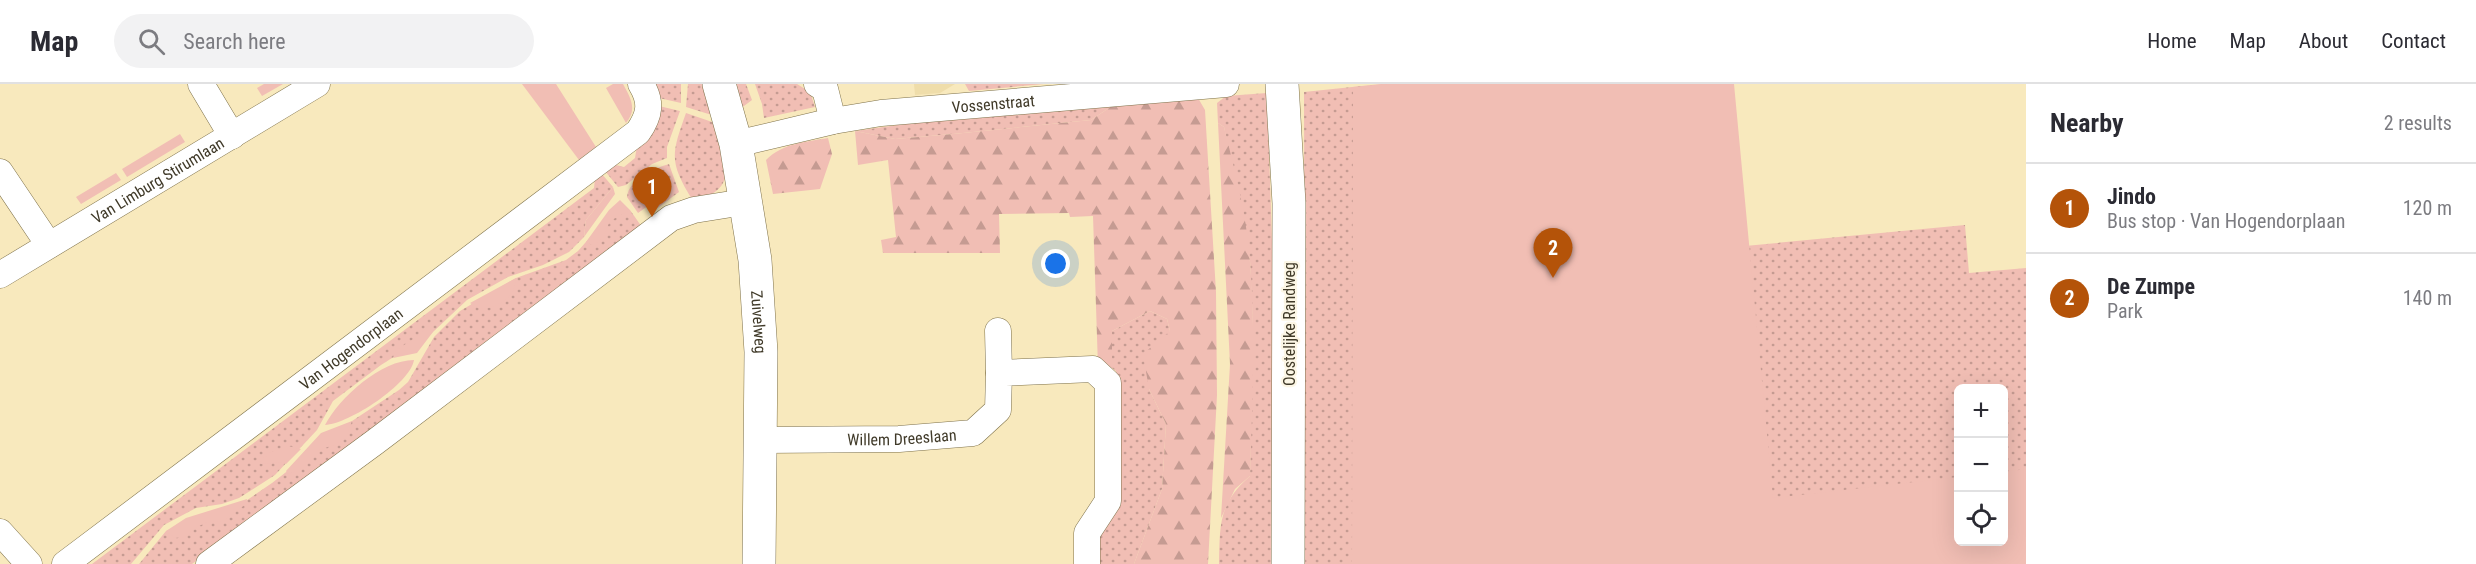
<!DOCTYPE html>
<html lang="en">
<head>
<meta charset="utf-8">
<style>
  :root { --surface:#fff; --page:#f2f2f3; --text:#2b2b33; --muted:#7c7c81; --line:#e1e1e2; --accent:#b45309 }
  body { margin:0; font-family:"Roboto Condensed",sans-serif; background:var(--page); color:var(--text) }
  .controls { position:absolute; right:18px; bottom:18px; display:grid; overflow:hidden; border-radius:9px; box-shadow:0 6px 24px #0002 }
  .controls button { width:54px; height:54px; display:grid; place-items:center; padding:0; border:0; border-bottom:2px solid var(--line); background:var(--surface); color:var(--text); font:30px sans-serif }
  .you { position:absolute; left:1056px; top:180px; width:21px; height:21px; margin:-15px; border:4px solid #fff; border-radius:50%; background:#1a73e8; box-shadow:0 0 0 9px #1a73e833 }
  .badge { display:grid; place-items:center; width:39px; height:39px; border-radius:50%; background:var(--accent); color:#fff; font-size:20px; font-weight:700 }
  .pin { position:absolute; translate:-50% -50px; filter:drop-shadow(0 2px 3px #0008) }
  .pin::after { content:''; position:absolute; top:32px; width:21px; height:18px; background:inherit; clip-path:polygon(0 0,100% 0,50% 100%) }
  .list { margin:0; padding:0; list-style:none }
  h2 { display:flex; justify-content:space-between; align-items:center; height:78px; margin:0; padding:0 24px; font-size:26px }
  h2 small { font-size:20px; font-weight:400; color:var(--muted) }
  .list li { display:grid; grid-template-columns:39px 1fr auto; gap:18px; align-items:center; box-sizing:border-box; height:90px; padding:0 24px; border-top:2px solid var(--line) }
  .list b { display:block; font-size:22px; white-space:nowrap }
  .list p { margin:0; font-size:20px; white-space:nowrap; color:var(--muted) }
  .list em { font-size:20px; font-style:normal; color:var(--muted) }
  .icon { flex:none; width:33px; height:33px; fill:none; stroke:currentColor; stroke-width:2; stroke-linecap:round; stroke-linejoin:round }
  .map { position:relative; flex:none; width:2026px; height:480px; overflow:hidden }
  header { display:flex; align-items:center; gap:36px; box-sizing:border-box; height:84px; padding:0 30px; background:var(--surface); border-bottom:2px solid var(--line) }
  header strong { font-size:28px }
  nav { display:flex; gap:33px; margin-inline-start:auto; font-size:21px }
  .search { width:420px; height:54px; background:var(--page); display:flex; align-items:center; gap:15px; box-sizing:border-box; padding:0 21px; border-radius:33px; color:var(--muted); font-size:22px }
  main { display:flex }
  aside { flex:1; background:var(--surface) }
  .map>svg:first-child { display:block }
  .built { fill:#efddaa }
  .grass { fill:url(#grass-dots); fill-rule:evenodd }
  .forest { fill:url(#forest-firs) }
  .green { fill:#f1beb4 }
  .lines { fill:none; stroke-linecap:round; stroke-linejoin:round }
  .street-casing { stroke:#7e7149; stroke-width:27 }
  .secondary-casing { stroke:#7e7149; stroke-width:34 }
  .primary-casing { stroke:#7e7149; stroke-width:34 }
  .street { stroke:#fff; stroke-width:26 }
  .secondary { stroke:#fff; stroke-width:33 }
  .primary { stroke:#fff; stroke-width:33 }
  .labels { text-anchor:middle; dominant-baseline:central; stroke-width:4.5; stroke-linejoin:round; paint-order:stroke }
  .street-label { font-size:16px; fill:#403a29; stroke:#fcf6e5 }
</style>
</head>
<body>
<header>
<strong>Map</strong>
<div class="search"><svg class="icon" aria-label="search" viewBox="0 0 24 24"><circle cx="10" cy="10" r="6"/><path d="M15 15l6 6"/></svg>Search here</div>
<nav><a>Home</a><a>Map</a><a>About</a><a>Contact</a></nav>
</header>
<main>
<div class="map">
<svg width="2026" height="480" viewBox="0 0 2026 480">
  <defs>
    <pattern id="grass-dots" width="8" height="8" patternUnits="userSpaceOnUse" patternTransform="scale(1.5)"><rect width="8" height="8" fill="#f1beb4"/><path d="M2 2h.1M6 6h.1" fill="none" stroke="#c59b92" stroke-width="1.8" stroke-linecap="round"/></pattern>
    <pattern id="forest-firs" width="22" height="20" patternUnits="userSpaceOnUse" patternTransform="scale(1.5)"><rect width="22" height="20" fill="#f1beb4"/><path d="M5 1l3.5 6h-7zM16 11l3.5 6h-7z" fill="#c59b92"/></pattern>
  </defs>
  <rect width="100%" height="100%" fill="#f8e9bd"/>
  <path class="built" d="M914,0H955L940,9L915,11Z"/>
  <path class="grass" d="M652,0H681V19L659,14Z
    M688,0H707L715,32L686,23Z
    M732,0H746L752,16L740,25Z
    M755,0H797L810,8L815,23L764,34L762,20Z
    M965,0H1044L969,7Z
    M1381,0H1714L1745,162L1965,141L1969,189L2026,184V480H1305L1304,8ZM1958,304H2004V458H1958Z
    M1267,9L1275,245L1272,480H1219C1220,441 1218,420 1250,392L1253,241L1250,177L1224,43L1218,39L1217,19L1226,12Z
    M659,22L680,27L667,63V74L652,80L626,101L618,103L605,87L612,80L624,83L635,74L637,62Z
    M1112,22L1091,36L953,50L895,55L855,47L912,39Z
    M686,29L718,40C725,76 741,106 693,117C669,78 671,71 686,29Z
    M669,80L679,108L656,125L652,119L638,129L627,113C629,95 653,85 669,80Z
    M601,89L613,103L586,136L584,153L569,168L543,181L508,193L467,216L433,248L381,281L333,317L317,346L275,391L239,414L222,420L196,424L164,441L131,480H92L594,104L595,94Z
    M614,126H630L644,146L192,480H139L166,447L237,423L272,399L352,337L399,306L408,298L434,253L460,227L516,194L566,176L578,167Z
    M1150,227L1167,235L1170,247L1149,305L1166,340L1162,405L1134,480H1094V450L1112,424L1116,287L1112,284V247Z"/>
  <path class="forest" d="M1198,14L1205,26L1216,208L1217,311L1208,480H1134L1162,405L1166,340L1149,305L1143,270L1170,247L1167,235L1150,227L1112,247V284L1098,283L1093,132L1070,133L1069,129L999,130L1000,169H883L881,156L896,153L888,76L858,81L855,47L895,55L953,50L1091,36L1112,22Z
    M1218,39L1224,43C1235,88 1247,132 1250,178C1256,249 1252,321 1250,392L1235,405L1221,434L1230,280Z
    M828,54L832,70L820,105L773,110L766,76C783,59 806,58 828,54Z"/>
  <path class="green" d="M264,0H283L262,12L257,4Z
    M522,0H556L596,63L579,76Z
    M613,0H623C630,13 638,25 626,39L606,4Z
    M1387,0H1734L1773,414L1958,393V458H2004V388L2026,385V480H1352L1353,3Z
    M180,50L185,58L127,93L122,85Z
    M116,89L121,96L81,120L76,113Z
    M613,103L615,110L584,153L586,136Z
    M620,116L630,126L610,137C604,149 606,155 592,161L586,158L609,126Z
    M516,194C516,213 498,224 480,225L470,219Z
    M429,242L432,243L433,248L417,269L393,274L396,266L412,256Z
    M414,276C410,300 349,340 325,341C340,313 381,276 414,276Z
    M352,337L346,353L336,360L317,367L297,387L288,390L286,387L321,349Z
    M288,362L301,365L286,380L283,378L261,380L259,378L271,368Z
    M247,415L246,420L223,437L208,438L199,442L184,453L175,454L166,447L186,434Z"/>
  <g class="lines">
    <defs>
      <g id="street">
        <path d="M201,0L232,52"/>
        <path d="M817,0L825,5L833,37"/>
        <path id="s1" d="M736,60L833,37L881,29L1226,0"/>
        <path d="M0,88L49,161"/>
        <path id="s2" d="M0,191L317,0"/>
        <path d="M998,247L999,289"/>
        <path id="s3" d="M761,356L899,355L973,349L998,326L999,289L1093,285L1108,299V417L1087,449V480"/>
        <path d="M0,448L29,480"/>
        <path id="s4" d="M65,480L638,48C650,31 652,18 641,0"/>
        <path d="M209,480L375,358L671,134L694,126L744,118"/>
      </g>
      <g id="secondary">
        <path id="s5" d="M719,0L736,60L755,176L761,268L759,480"/>
      </g>
      <path id="primary" d="M1282,0L1289,119L1288,480"/>
    </defs>
    <use href="#street" class="street-casing"/>
    <use href="#secondary" class="secondary-casing"/>
    <use href="#primary" class="primary-casing"/>
    <use href="#street" class="street"/>
    <use href="#secondary" class="secondary"/>
    <use href="#primary" class="primary"/>
  </g>
  <g class="labels">
    <g class="street-label">
      <text stroke="none"><textPath href="#s1" startOffset="261">Vossenstraat</textPath></text>
      <text stroke="none"><textPath href="#s2" startOffset="184">Van Limburg Stirumlaan</textPath></text>
      <text stroke="none"><textPath href="#s5" startOffset="242">Zuivelweg</textPath></text>
      <text transform="translate(1289 240) rotate(-90)">Oostelijke Randweg</text>
      <text stroke="none"><textPath href="#s4" startOffset="358">Van Hogendorplaan</textPath></text>
      <text stroke="none"><textPath href="#s3" startOffset="141">Willem Dreeslaan</textPath></text>
    </g>
  </g>
</svg>
<div class="controls">
<button>+</button>
<button>−</button>
<button><svg class="icon" aria-label="locate" viewBox="0 0 24 24"><circle cx="12" cy="12" r="6"/><path d="M12 2v4M12 18v4M2 12h4M18 12h4"/></svg></button>
</div>
<div class="you"></div>
<div class="pin badge" style="left:652px;top:133px">1</div>
<div class="pin badge" style="left:1553px;top:194px">2</div>
</div>
<aside>
<h2>Nearby<small>2 results</small></h2>
<ul class="list">
<li><span class="badge">1</span><div><b>Jindo</b><p>Bus stop · Van Hogendorplaan</p></div><em>120 m</em></li>
<li><span class="badge">2</span><div><b>De Zumpe</b><p>Park</p></div><em>140 m</em></li>
</ul>
</aside>
</main>
</body>
</html>
